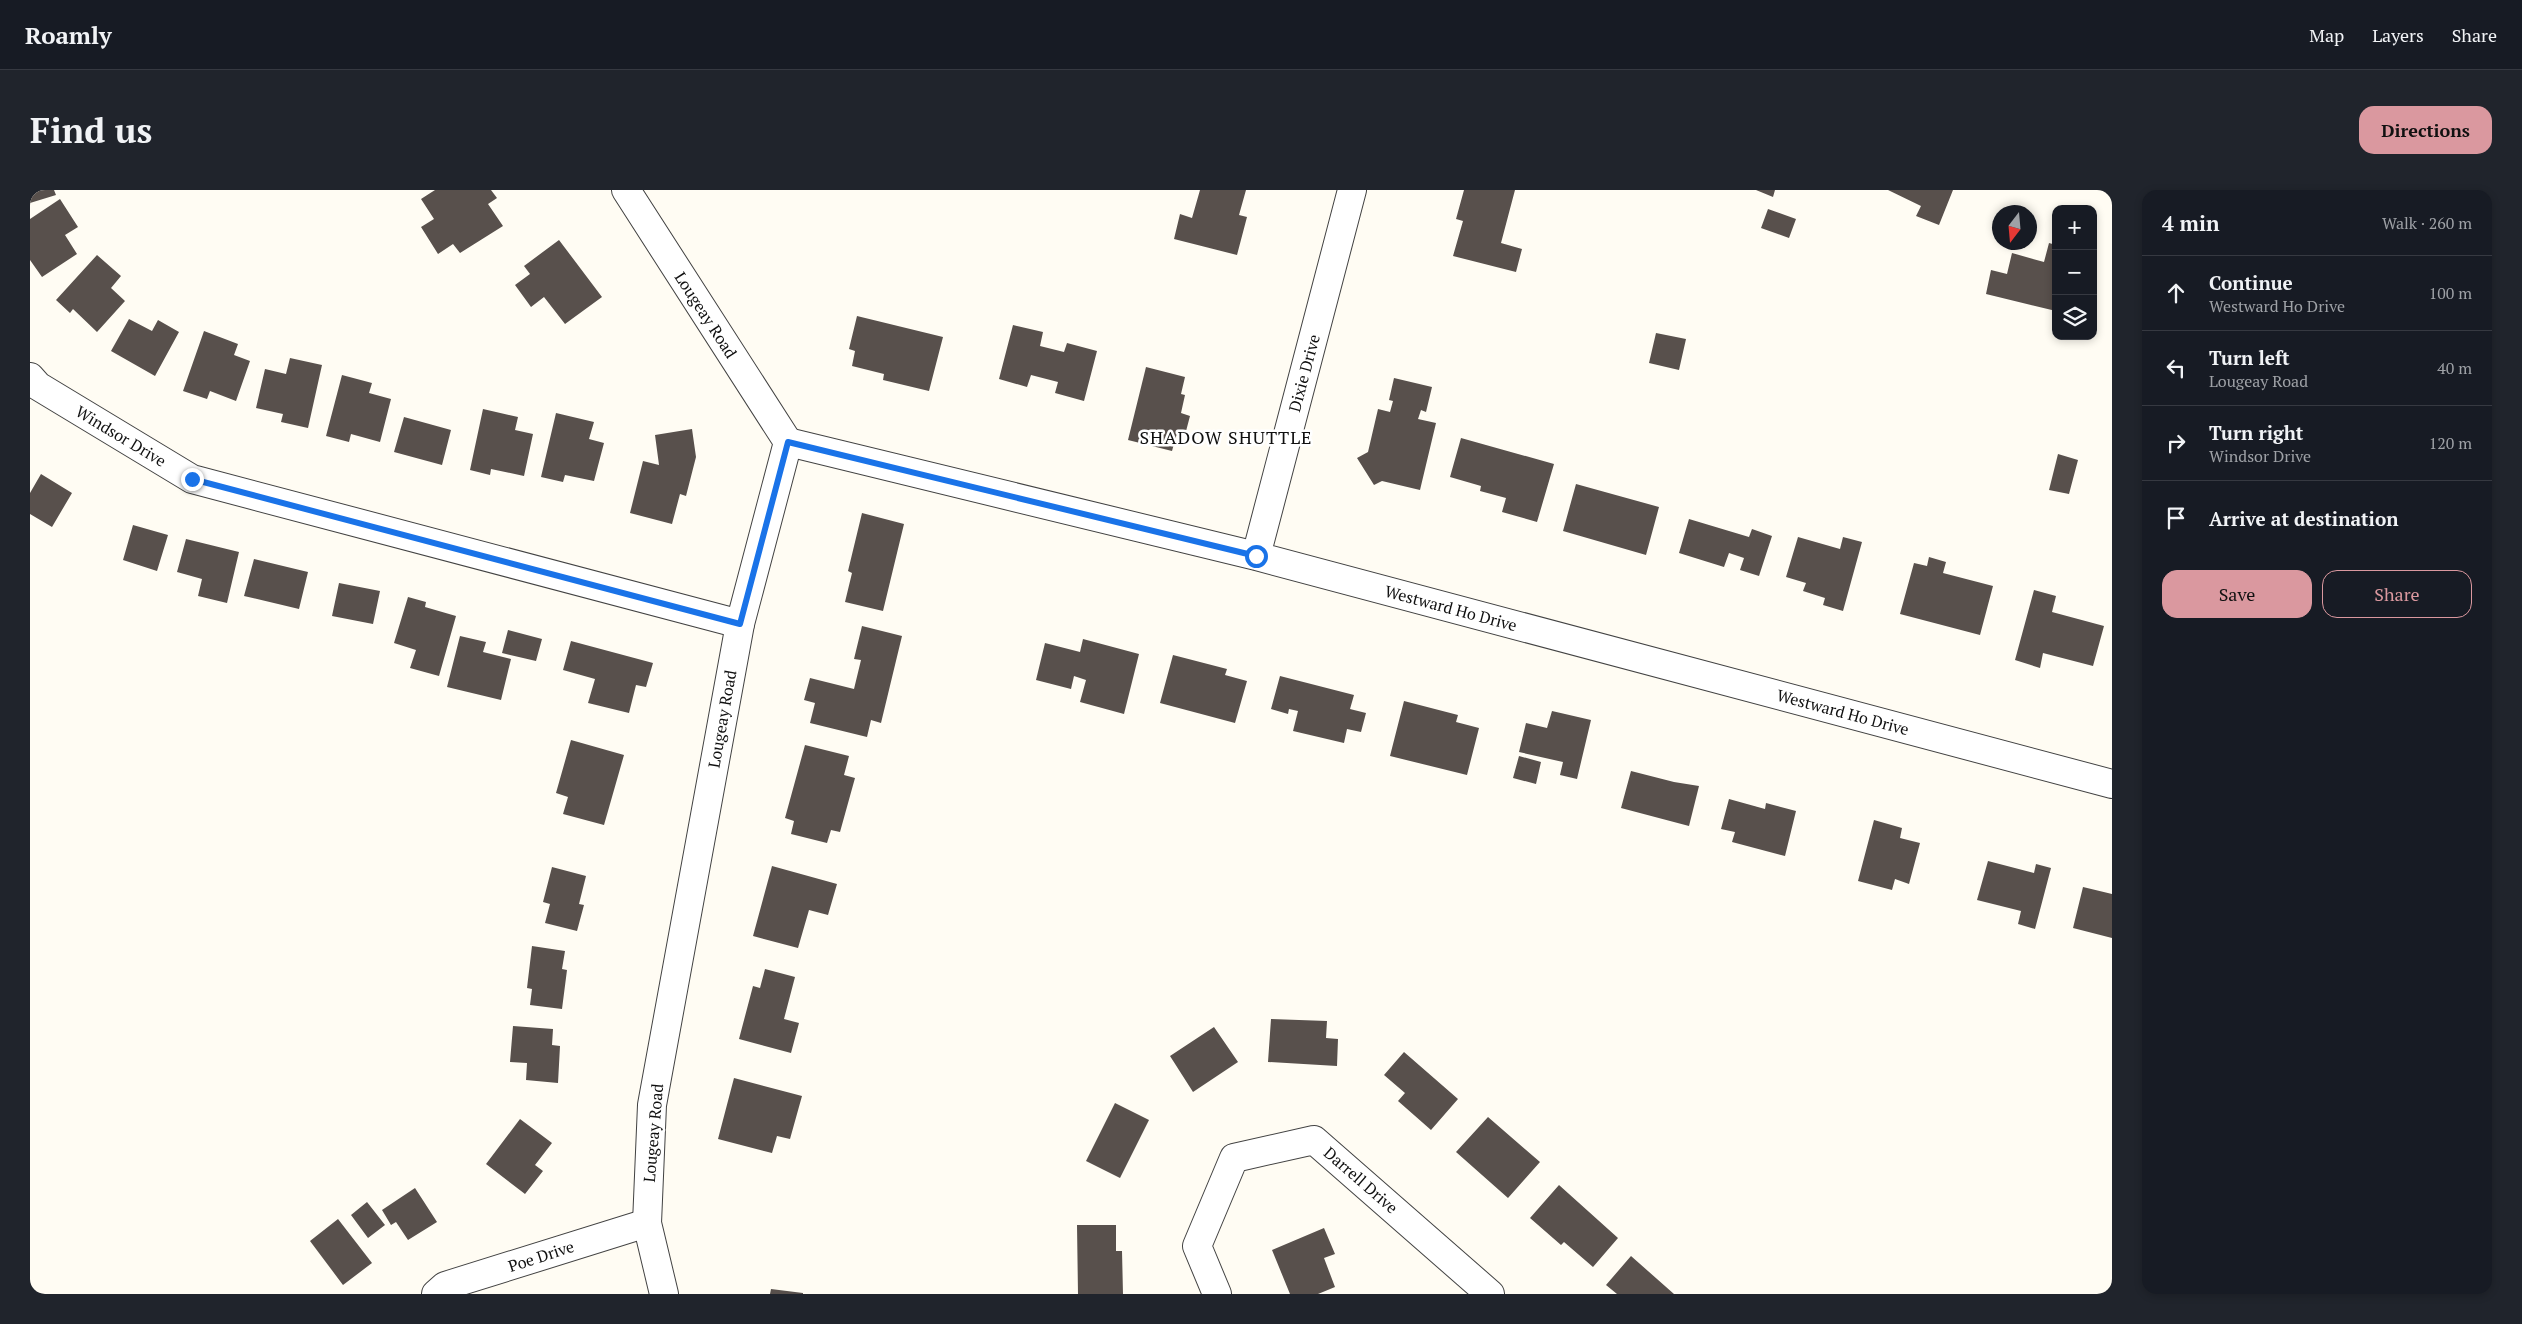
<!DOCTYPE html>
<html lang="en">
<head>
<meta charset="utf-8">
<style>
  :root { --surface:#171b24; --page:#20242c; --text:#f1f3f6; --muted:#9ea1a6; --line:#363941; --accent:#da989f }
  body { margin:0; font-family:"PT Serif",serif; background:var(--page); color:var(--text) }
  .controls { position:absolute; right:15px; top:15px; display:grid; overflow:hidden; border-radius:10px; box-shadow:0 2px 8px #0003 }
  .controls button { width:45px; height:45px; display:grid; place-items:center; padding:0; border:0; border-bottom:1px solid var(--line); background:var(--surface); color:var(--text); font:25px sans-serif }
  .compass { position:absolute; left:1962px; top:15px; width:45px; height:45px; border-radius:50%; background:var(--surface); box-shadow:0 2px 8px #0003; rotate:196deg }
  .stop { position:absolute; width:15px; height:15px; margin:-11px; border:4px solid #1a73e8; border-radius:50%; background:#fff }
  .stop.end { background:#1a73e8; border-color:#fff; box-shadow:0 1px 5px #0008 }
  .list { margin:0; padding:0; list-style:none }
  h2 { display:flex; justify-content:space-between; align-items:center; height:65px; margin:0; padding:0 20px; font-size:21px }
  h2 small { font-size:16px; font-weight:400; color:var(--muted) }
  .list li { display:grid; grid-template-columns:32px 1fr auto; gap:15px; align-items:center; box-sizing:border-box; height:75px; padding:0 20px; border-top:1px solid var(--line) }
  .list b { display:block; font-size:19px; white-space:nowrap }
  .list p { margin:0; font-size:16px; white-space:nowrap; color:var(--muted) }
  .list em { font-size:16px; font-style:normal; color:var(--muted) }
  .actions { display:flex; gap:10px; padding:15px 20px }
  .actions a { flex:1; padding:11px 0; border:1px solid var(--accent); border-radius:15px; text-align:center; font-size:18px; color:var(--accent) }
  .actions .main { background:var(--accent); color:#111 }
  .icon { flex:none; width:28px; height:28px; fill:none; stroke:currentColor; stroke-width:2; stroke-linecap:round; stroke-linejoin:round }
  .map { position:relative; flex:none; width:2082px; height:1104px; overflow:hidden; border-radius:15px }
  header { display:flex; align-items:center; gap:30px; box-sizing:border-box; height:70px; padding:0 25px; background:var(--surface); border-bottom:1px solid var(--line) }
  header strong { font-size:24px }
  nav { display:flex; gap:28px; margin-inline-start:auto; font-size:18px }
  .intro { display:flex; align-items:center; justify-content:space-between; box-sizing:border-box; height:120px; padding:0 30px }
  h1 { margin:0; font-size:35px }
  .button { padding:12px 22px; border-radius:15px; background:var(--accent); color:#111; font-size:18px; font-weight:700 }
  main { display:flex; gap:30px; padding:0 30px }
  aside { flex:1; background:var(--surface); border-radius:15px; box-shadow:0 2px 8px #0003 }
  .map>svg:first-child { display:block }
  .building { fill:#58504c }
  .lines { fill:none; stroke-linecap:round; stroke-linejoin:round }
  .minor-casing { stroke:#434343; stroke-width:30 }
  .tertiary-casing { stroke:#434343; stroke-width:30 }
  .minor { stroke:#fff; stroke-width:28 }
  .tertiary { stroke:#fff; stroke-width:28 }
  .route { stroke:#1a73e8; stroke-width:6 }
  .labels { text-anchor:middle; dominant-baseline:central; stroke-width:5; stroke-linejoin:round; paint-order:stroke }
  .street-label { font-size:16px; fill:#101010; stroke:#fff }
  .neighbourhood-label { font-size:18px; letter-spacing:1px; fill:#101010; stroke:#fff }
</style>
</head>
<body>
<header>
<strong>Roamly</strong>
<nav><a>Map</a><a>Layers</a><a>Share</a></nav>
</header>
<div class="intro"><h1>Find us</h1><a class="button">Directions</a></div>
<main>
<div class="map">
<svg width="2082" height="1104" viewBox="0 0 2082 1104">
  <rect width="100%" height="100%" fill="#fffcf3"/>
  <path class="building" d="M0,0H24L26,5L0,13Z
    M405,0H461L467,8L458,14L473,36L430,63L423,54L408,64L391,37L404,29L391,9Z
    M1170,0H1216L1209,25L1217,27L1207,65L1144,49L1150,24L1162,28Z
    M1434,0H1485L1471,53L1492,59L1486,82L1423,66L1433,31L1426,29Z
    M1726,0H1745L1743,7Z
    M1858,0H1923L1909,35L1886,26L1891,16Z
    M30,9L48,37L35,45L47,64L12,87L0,70V29Z
    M1738,19L1766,29L1759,48L1731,38Z
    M529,50L572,107L535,134L514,107L501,117L485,95L500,84L494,76Z
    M2019,53L2026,55V121L1956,104L1961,80L1977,84L1982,63L2014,72Z
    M67,65L91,86L81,98L95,111L67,142L43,119L40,123L26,110Z
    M827,126L913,147L899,201L853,190L854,184L822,176L825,161L819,159Z
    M99,129L122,141L128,130L149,142L125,186L81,161Z
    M983,135L1013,142L1010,156L1034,162L1037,153L1067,161L1054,211L1025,203L1028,192L1001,185L997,197L969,189Z
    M174,141L208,154L204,165L220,171L206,211L180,201L177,209L153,201Z
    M1626,143L1656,149L1649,180L1619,173Z
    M260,168L292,175L278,238L251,232L253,224L226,218L235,179L256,184Z
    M1116,177L1155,187L1151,204L1155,205L1151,223L1160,226L1155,245L1147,243L1142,261L1098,250Z
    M312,185L342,193L339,203L361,209L350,252L321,244L319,252L296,246Z
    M1364,188L1402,197L1396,222L1391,220L1388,229L1406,233L1390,300L1352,291L1344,295L1327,268L1338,262L1348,219L1360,222L1363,211L1359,210Z
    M453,219L488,227L485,240L503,244L494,286L461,279L460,285L440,280Z
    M526,223L564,232L559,249L574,253L564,291L535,285L533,292L511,287Z
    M374,227L421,240L412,275L364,262Z
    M662,239L666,267L656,306L650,304L642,334L600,323L613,271L629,275L625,245Z
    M1431,248L1524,274L1507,332L1472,322L1476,308L1450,301L1451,296L1420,287Z
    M2028,264L2048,270L2039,304L2019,300Z
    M11,284L42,303L22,337L0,324V303Z
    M1546,294L1629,317L1616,365L1533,341Z
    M832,323L874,334L853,421L815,412L822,383L818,381Z
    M1659,329L1719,347L1722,339L1742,346L1729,386L1710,380L1714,368L1699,363L1694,377L1649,363Z
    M103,335L138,345L127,381L93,370Z
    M1768,347L1810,359L1813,347L1832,352L1813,421L1793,415L1795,408L1773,401L1776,393L1756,387Z
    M156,349L209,362L197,413L168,406L172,389L147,382Z
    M1899,367L1916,372L1913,383L1963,396L1950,445L1870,424L1884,373L1897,376Z
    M224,369L278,382L269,419L214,406Z
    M309,393L350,401L343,434L302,426Z
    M2004,400L2026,406L2022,422L2074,436L2063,476L2013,463L2010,478L1985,470Z
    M378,407L396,412L395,417L426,426L409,486L380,478L386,460L364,453Z
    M832,436L872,446L851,533L841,530L837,547L780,533L785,513L774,510L780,488L824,499L831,470L824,469Z
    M478,440L512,449L506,471L472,463Z
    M430,446L456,452L453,462L481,469L471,510L417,497Z
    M1053,449L1109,464L1094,524L1050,512L1056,490L1044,486L1041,499L1006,490L1015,453L1050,462Z
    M541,451L623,473L616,497L606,495L599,523L558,513L565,489L533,480Z
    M1143,465L1197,479L1195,485L1217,491L1205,533L1130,513Z
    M1250,486L1324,505L1320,519L1336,523L1331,542L1317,539L1314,553L1263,541L1268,521L1259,519L1258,524L1241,519Z
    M1374,511L1428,525L1426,532L1449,538L1437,585L1360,566Z
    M1522,521L1561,530L1547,589L1530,585L1533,572L1489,562L1496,533L1517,538Z
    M541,550L594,565L574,635L533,624L538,607L526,603Z
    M775,555L819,566L814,585L825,588L810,642L801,640L797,653L761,644L764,631L755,628Z
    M1489,566L1511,572L1506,594L1483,588Z
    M1601,581L1644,592L1669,596L1659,636L1591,618Z
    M1699,609L1735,619L1736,613L1766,621L1755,666L1702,652L1705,642L1691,639Z
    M1844,630L1872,638L1870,648L1890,653L1879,694L1865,689L1862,700L1828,691Z
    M1958,671L2004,683L2006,674L2021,678L2005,739L1988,734L1991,721L1947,710Z
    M742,676L807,694L798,725L779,720L768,758L723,746Z
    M522,677L556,686L549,714L554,715L547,741L515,733L520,714L513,712Z
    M2053,697L2082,704V748L2043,738Z
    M502,756L535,761L532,779L537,780L532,819L500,815L502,799L497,798Z
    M735,779L765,787L754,829L769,833L761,863L709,849L723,796L730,798Z
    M1241,829L1297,831L1296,848L1308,849L1307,876L1238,872Z
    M483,836L523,839L522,855L530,856L528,893L496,890L497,873L480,872Z
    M1184,837L1208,872L1163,902L1140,866Z
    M1374,862L1428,909L1401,940L1368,911L1375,903L1354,885Z
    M704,888L772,906L760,949L747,946L742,963L688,949Z
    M1085,913L1119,930L1090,988L1056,971Z
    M1458,927L1510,972L1478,1008L1426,962Z
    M490,929L522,953L505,975L513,981L495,1004L456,974Z
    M1529,995L1588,1048L1563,1077L1534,1052L1531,1055L1500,1028Z
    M385,998L407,1032L378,1050L366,1032L361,1035L352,1020Z
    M337,1012L355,1035L338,1048L321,1025Z
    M308,1029L342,1073L313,1095L280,1051Z
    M1047,1035H1086V1061H1092L1093,1104H1048Z
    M1294,1038L1305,1064L1294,1068L1305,1097L1288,1104H1260L1242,1060Z
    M1601,1066L1644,1104H1587L1576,1095Z
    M741,1099L773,1103V1104H740Z"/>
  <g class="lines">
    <defs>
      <path id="minor" d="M0,187L8,196L162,289L710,434
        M758,252L1226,366L2082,594
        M1226,366L1322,0
        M406,1104L415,1096L617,1033
        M1187,1104L1167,1056L1204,968L1284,950L1460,1104"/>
      <path id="tertiary" d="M596,0L758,252L710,434L622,915L617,1033L634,1104"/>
    </defs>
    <use href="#minor" class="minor-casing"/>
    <use href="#tertiary" class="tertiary-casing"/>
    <use href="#minor" class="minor"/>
    <use href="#tertiary" class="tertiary"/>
  </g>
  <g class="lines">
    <path class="route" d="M162,289L710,434L758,252L1226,366"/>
  </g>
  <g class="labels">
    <g class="street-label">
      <text transform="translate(676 125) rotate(57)">Lougeay Road</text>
      <text transform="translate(1274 183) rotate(-75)">Dixie Drive</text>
      <text transform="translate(91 246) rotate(31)">Windsor Drive</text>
      <text transform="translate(1421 418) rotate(15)">Westward Ho Drive</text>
      <text transform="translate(1813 522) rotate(15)">Westward Ho Drive</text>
      <text transform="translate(692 529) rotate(-80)">Lougeay Road</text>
      <text transform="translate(623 943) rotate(-85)">Lougeay Road</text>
      <text transform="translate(1331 990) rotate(41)">Darrell Drive</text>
      <text transform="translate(511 1066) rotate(-18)">Poe Drive</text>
    </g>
    <g class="neighbourhood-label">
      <text x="1196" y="247">SHADOW SHUTTLE</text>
    </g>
  </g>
</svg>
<div class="controls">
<button>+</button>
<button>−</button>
<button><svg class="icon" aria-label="layers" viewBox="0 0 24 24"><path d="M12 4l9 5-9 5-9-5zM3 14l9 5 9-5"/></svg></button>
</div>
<svg class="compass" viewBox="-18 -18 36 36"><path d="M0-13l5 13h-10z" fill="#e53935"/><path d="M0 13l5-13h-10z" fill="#9ea1a6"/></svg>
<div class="stop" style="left:1226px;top:366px"></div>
<div class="stop end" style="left:162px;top:289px"></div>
</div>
<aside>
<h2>4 min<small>Walk · 260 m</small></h2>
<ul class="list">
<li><svg class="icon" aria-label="ahead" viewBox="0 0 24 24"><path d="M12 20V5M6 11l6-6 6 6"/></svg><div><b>Continue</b><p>Westward Ho Drive</p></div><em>100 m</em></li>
<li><svg class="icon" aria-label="left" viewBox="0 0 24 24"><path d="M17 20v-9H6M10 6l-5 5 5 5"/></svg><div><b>Turn left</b><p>Lougeay Road</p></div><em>40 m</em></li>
<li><svg class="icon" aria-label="right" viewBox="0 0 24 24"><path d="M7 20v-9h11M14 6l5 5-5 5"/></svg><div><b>Turn right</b><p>Windsor Drive</p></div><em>120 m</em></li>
<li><svg class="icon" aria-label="arrive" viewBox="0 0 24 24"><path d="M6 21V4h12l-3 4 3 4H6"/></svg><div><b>Arrive at destination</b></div></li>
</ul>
<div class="actions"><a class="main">Save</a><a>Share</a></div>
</aside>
</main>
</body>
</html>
